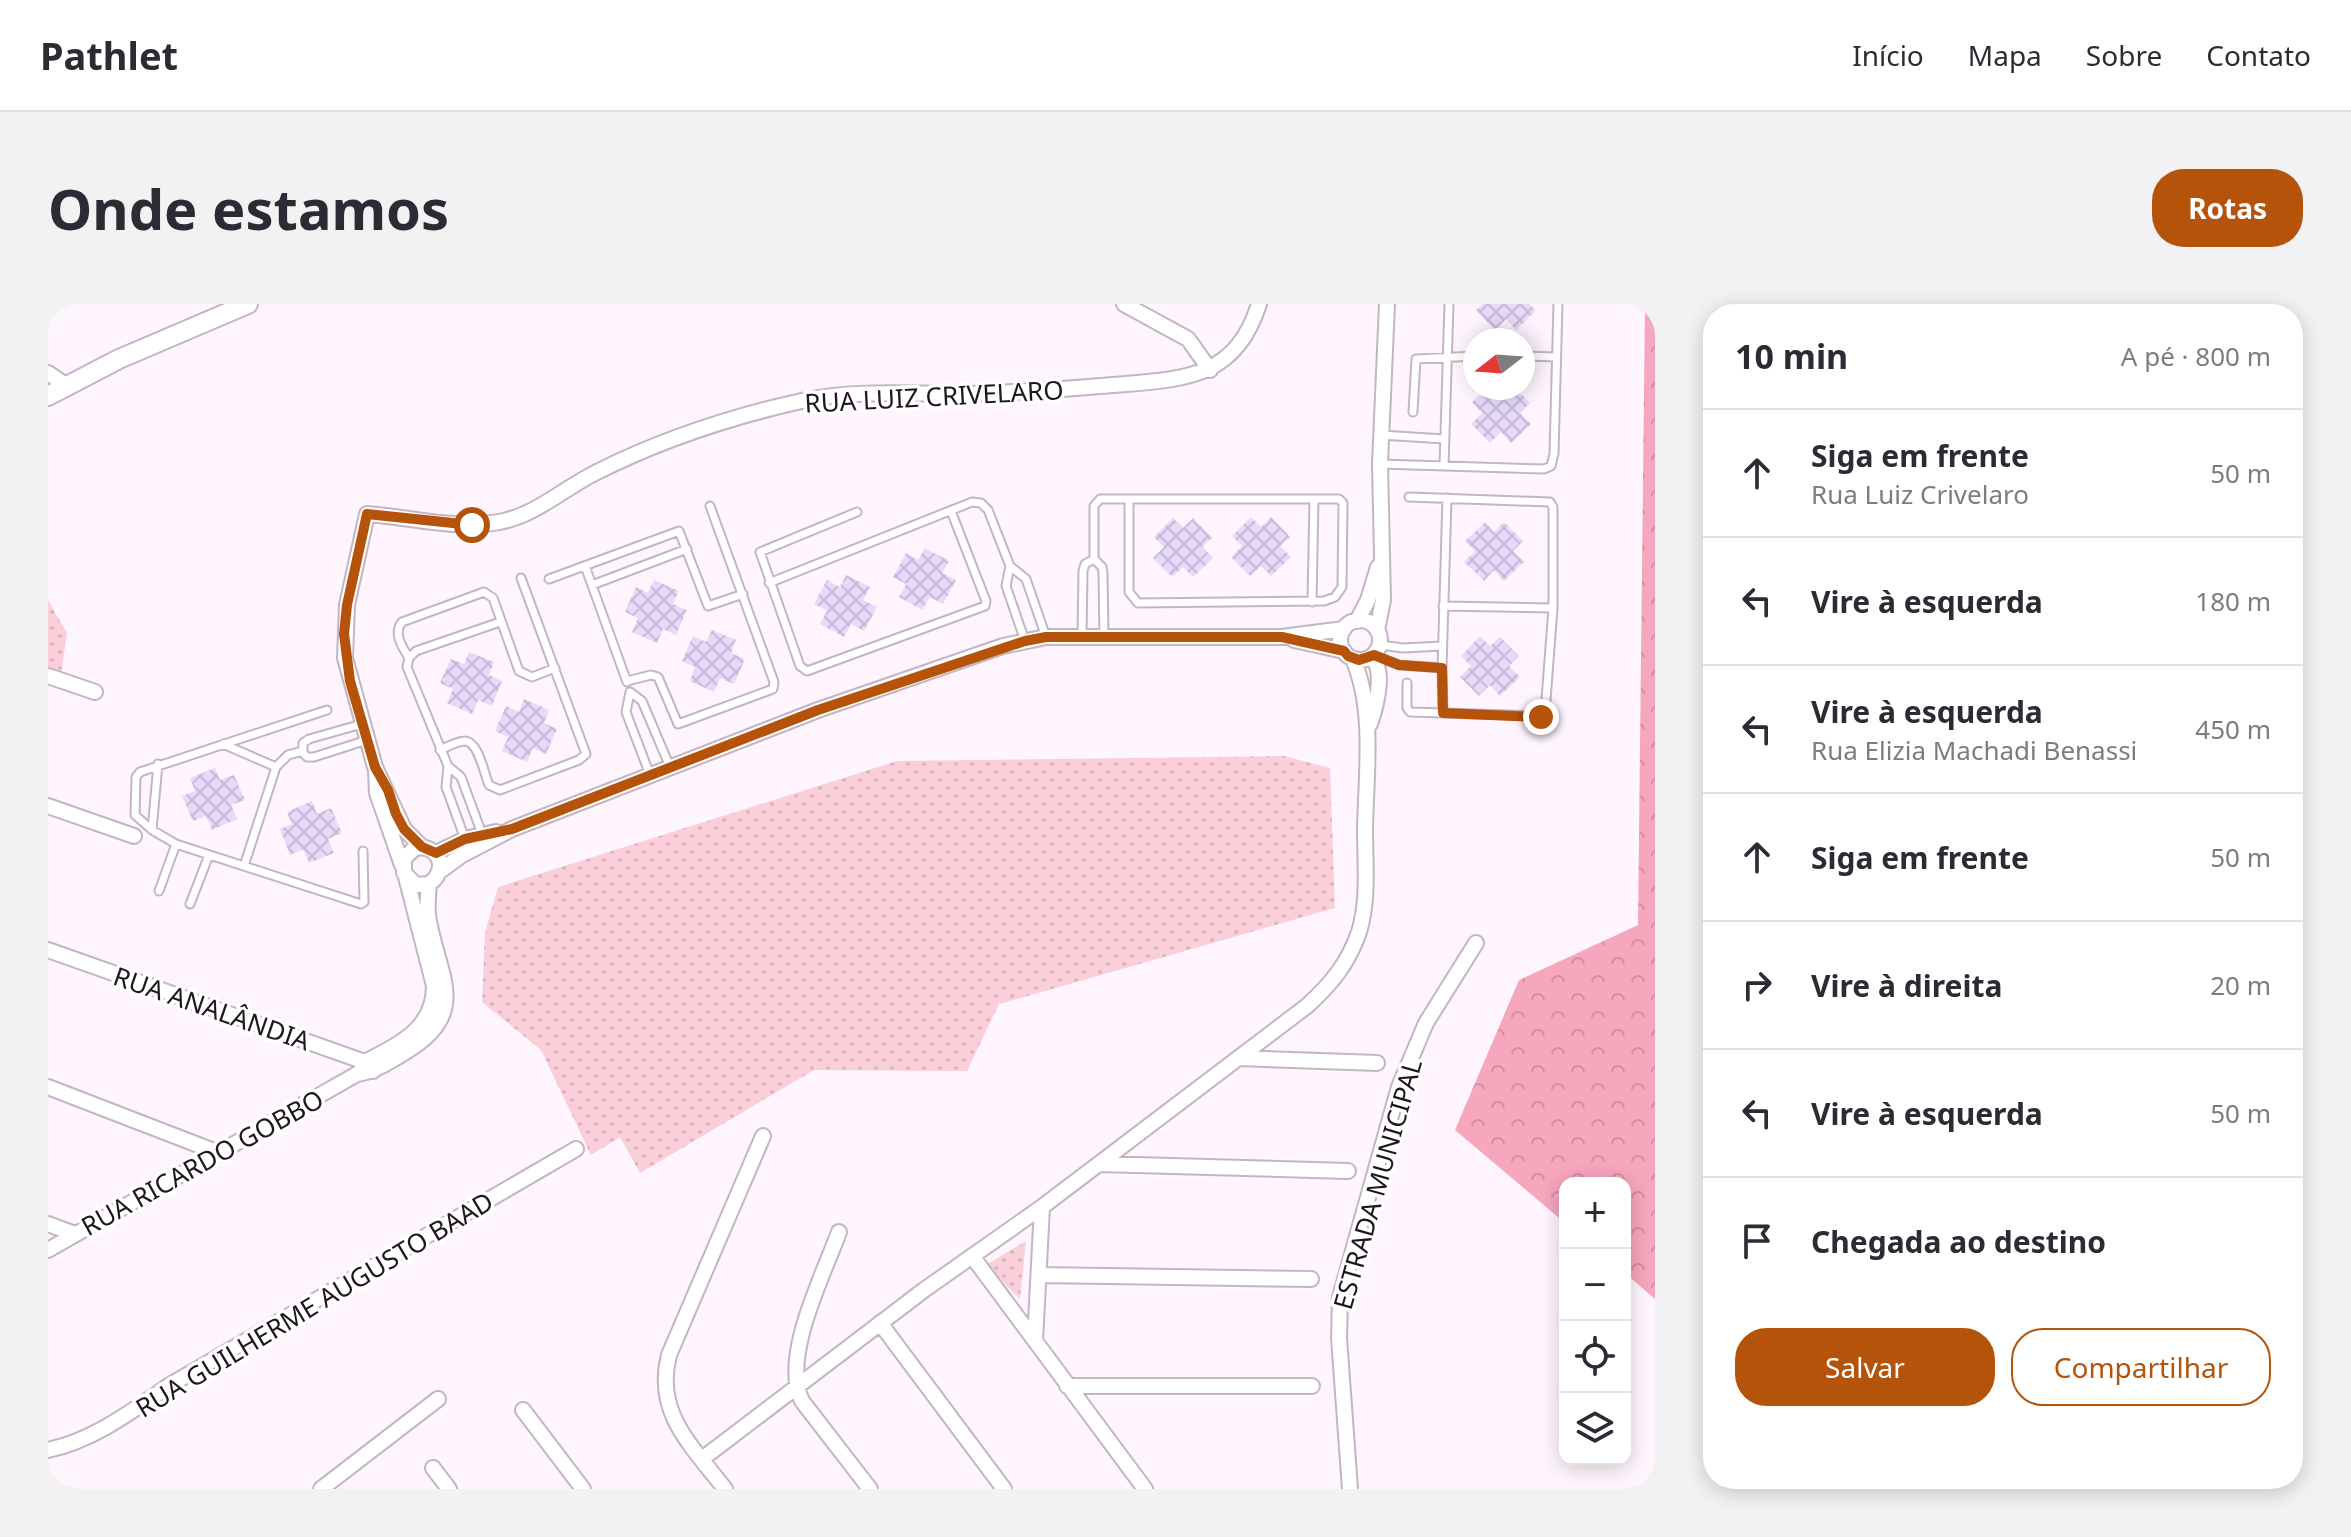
<!DOCTYPE html>
<html lang="pt">
<head>
<meta charset="utf-8">
<style>
  :root { --surface:#fff; --page:#f2f2f3; --text:#2b2b33; --muted:#7c7c81; --line:#e1e1e2; --accent:#b45309 }
  body { margin:0; font-family:"Noto Sans",sans-serif; background:var(--page); color:var(--text) }
  .controls { position:absolute; right:24px; bottom:24px; display:grid; overflow:hidden; border-radius:16px; box-shadow:0 4px 20px #0003 }
  .controls button { width:72px; height:72px; display:grid; place-items:center; padding:0; border:0; border-bottom:2px solid var(--line); background:var(--surface); color:var(--text); font:40px sans-serif }
  .compass { position:absolute; left:1415px; top:24px; width:72px; height:72px; border-radius:50%; background:var(--surface); box-shadow:0 4px 20px #0003; rotate:253deg }
  .stop { position:absolute; width:24px; height:24px; margin:-18px; border:6px solid #b45309; border-radius:50%; background:#fff }
  .stop.end { background:#b45309; border-color:#fff; box-shadow:0 2px 8px #0008 }
  .list { margin:0; padding:0; list-style:none }
  h2 { display:flex; justify-content:space-between; align-items:center; height:104px; margin:0; padding:0 32px; font-size:34px }
  h2 small { font-size:26px; font-weight:400; color:var(--muted) }
  .list li { display:grid; grid-template-columns:52px 1fr auto; gap:24px; align-items:center; box-sizing:border-box; height:128px; padding:0 32px; border-top:2px solid var(--line) }
  .list b { display:block; font-size:30px; white-space:nowrap }
  .list p { margin:0; font-size:26px; white-space:nowrap; color:var(--muted) }
  .list em { font-size:26px; font-style:normal; color:var(--muted) }
  .actions { display:flex; gap:16px; padding:24px 32px }
  .actions a { flex:1; padding:18px 0; border:2px solid var(--accent); border-radius:32px; text-align:center; font-size:28px; color:var(--accent) }
  .actions .main { background:var(--accent); color:#fff }
  .icon { flex:none; width:44px; height:44px; fill:none; stroke:currentColor; stroke-width:2; stroke-linecap:round; stroke-linejoin:round }
  .map { position:relative; flex:none; width:1607px; height:1185px; overflow:hidden; border-radius:32px }
  header { display:flex; align-items:center; gap:48px; box-sizing:border-box; height:112px; padding:0 40px; background:var(--surface); border-bottom:2px solid var(--line) }
  header strong { font-size:38px }
  nav { display:flex; gap:44px; margin-inline-start:auto; font-size:28px }
  .intro { display:flex; align-items:center; justify-content:space-between; box-sizing:border-box; height:192px; padding:0 48px }
  h1 { margin:0; font-size:56px }
  .button { padding:20px 36px; border-radius:32px; background:var(--accent); color:#fff; font-size:28px; font-weight:700 }
  main { display:flex; gap:48px; padding:0 48px }
  aside { flex:1; background:var(--surface); border-radius:32px; box-shadow:0 4px 20px #0003 }
  .map>svg:first-child { display:block }
  .grass { fill:url(#grass-dots) }
  .forest { fill:url(#forest-crowns) }
  .building { fill:url(#building-cross-hatch) }
  .lines { fill:none; stroke-linecap:round; stroke-linejoin:round }
  .service-casing { stroke:#c4b5c5; stroke-width:11 }
  .minor-casing { stroke:#c4b5c5; stroke-width:18 }
  .tertiary-casing { stroke:#c4b5c5; stroke-width:22 }
  .service { stroke:#fff; stroke-width:7 }
  .minor { stroke:#fff; stroke-width:14 }
  .tertiary { stroke:#fff; stroke-width:18 }
  .route { stroke:#b45309; stroke-width:10 }
  .labels { text-anchor:middle; dominant-baseline:central; stroke-width:7; stroke-linejoin:round; paint-order:stroke }
  .street-label { font-size:26px; fill:#1e181e; stroke:#fff }
</style>
</head>
<body>
<header>
<strong>Pathlet</strong>
<nav><a>Início</a><a>Mapa</a><a>Sobre</a><a>Contato</a></nav>
</header>
<div class="intro"><h1>Onde estamos</h1><a class="button">Rotas</a></div>
<main>
<div class="map">
<svg width="1607" height="1185" viewBox="0 0 1607 1185">
  <defs>
    <pattern id="grass-dots" width="8" height="8" patternUnits="userSpaceOnUse" patternTransform="scale(2)"><rect width="8" height="8" fill="#facfda"/><path d="M2 2h.1M6 6h.1" fill="none" stroke="#d6b1bb" stroke-width="1.8" stroke-linecap="round"/></pattern>
    <pattern id="forest-crowns" width="20" height="18" patternUnits="userSpaceOnUse" patternTransform="scale(2)"><rect width="20" height="18" fill="#f6a6bd"/><path d="M2 6a3 3 0 1 1 6 0M12 15a3 3 0 1 1 6 0" fill="none" stroke="#d28ea2"/></pattern>
    <pattern id="building-cross-hatch" width="8" height="8" patternUnits="userSpaceOnUse" patternTransform="scale(2)"><rect width="8" height="8" fill="#e7d9fb"/><path d="M0 0l8 8M0 8l8-8" fill="none" stroke="#c6bad7"/></pattern>
  </defs>
  <rect width="100%" height="100%" fill="#fef5ff"/>
  <path class="grass" d="M0,296L19,329L13,370L0,366Z
    M1236,452L1282,464L1287,604L951,700L919,767L766,766L592,869L572,833L543,851L493,746L434,698L437,629L450,583L849,457Z
    M978,937L972,995L938,961Z"/>
  <path class="forest" d="M1597,0H1607V995L1577,969V879H1517V919L1407,826L1471,676L1590,621Z"/>
  <path class="building" d="M1435,0H1481L1488,6L1468,26L1458,15L1447,26L1428,6Z
    M1439,84H1448L1453,90L1459,84H1467L1482,99L1472,109L1483,120L1463,139L1453,128L1442,139L1423,120L1434,109L1424,98Z
    M1203,213L1213,223L1223,213L1242,233L1232,242L1243,253L1223,272L1213,262L1202,272L1183,253L1194,242L1184,232Z
    M1125,214L1135,224L1145,214L1164,234L1154,243L1165,254L1145,273L1135,263L1124,273L1105,254L1116,243L1106,233Z
    M1437,218L1446,228L1456,218L1475,237L1465,247L1476,258L1456,277L1446,266L1436,277L1416,258L1427,247L1417,237Z
    M877,244L901,257L894,269L908,276L895,300L882,293L874,306L851,293L858,280L845,273L858,249L870,256Z
    M798,271L822,283L815,296L829,303L816,327L803,320L796,333L772,320L779,307L766,300L779,276L792,283Z
    M606,276L631,287L625,300L639,306L628,331L615,325L609,339L584,328L590,314L577,308L588,283L600,289Z
    M664,326L688,336L683,349L697,355L686,380L672,374L666,388L642,377L647,363L634,357L645,332L658,338Z
    M1432,332L1442,342L1452,333L1471,352L1461,362L1472,373L1452,392L1442,381L1431,392L1412,373L1423,362L1413,352Z
    M421,348L446,358L441,371L454,377L444,402L430,396L424,410L399,399L405,385L392,379L403,355L416,360Z
    M476,395L501,406L496,419L509,425L498,450L485,444L479,458L454,447L460,433L447,427L458,402L471,408Z
    M167,464L172,476L186,471L197,496L183,501L189,515L164,526L158,512L145,517L134,492L147,487L142,474Z
    M264,497L269,510L283,504L294,529L280,535L286,549L261,559L255,545L242,551L232,525L244,520L239,508Z"/>
  <g class="lines">
    <defs>
      <path id="service" d="M1475,52L1508,53
        M1365,108L1368,55L1427,52
        M1333,131L1396,135
        M1332,160L1496,165L1503,162L1506,150L1510,0
        M1396,162L1401,0
        M809,208L712,248L752,362L759,367L937,302L938,297L903,207
        M1046,255V202L1052,195H1291L1295,199L1294,283L1287,293L1276,297L1090,299L1081,288V195
        M537,262L579,378
        M501,275L631,227L660,302L695,290
        M721,279L924,198L933,199L940,206L962,262
        M544,281L639,245
        M1264,298L1266,195
        M1395,302L1505,304
        M1034,333L1035,267L1037,260L1046,255L1054,263L1055,269L1056,333
        M977,337L958,282L962,262L978,275L998,333
        M1332,341L1355,344L1394,342
        M1328,352L1351,361L1394,364
        M361,354C354,343 345,329 354,318L436,288L445,294L471,367L484,373L507,364
        M579,377L603,371L610,373L630,420L725,385L726,378L662,202
        M1359,379V404L1362,408L1495,412L1497,409L1505,304V203L1502,198L1361,193
        M279,406L92,468L88,473L87,511L104,526L128,540L313,600L316,598L315,547
        M1395,409L1394,364L1399,194
        M314,420L261,435L255,439V449L259,453H266L319,436
        M175,440L228,463
        M392,446C399,443 409,437 417,437C431,438 436,470 441,481L452,486L531,456L538,450L473,274
        M400,462L359,363L361,354L368,347L452,318
        M602,471L578,408L582,388L594,397L622,463
        M104,526L110,460
        M417,535L398,483L400,462L413,473L434,530
        M196,562L228,463L240,451L255,447
        M111,587L128,540
        M142,600L161,551"/>
      <path id="minor" d="M1076,0L1140,35L1162,66
        M0,69L19,82
        M1292 336a20 20 0 1 1 40 0a20 20 0 1 1-40 0Z
        M1309,317L1320,296L1330,263
        M1329,326L1335,296L1332,160L1339,0
        M1246,336L1296,347
        M0,372L47,388
        M1322,420C1328,403 1338,365 1323,353
        M328,467L329,489L354,561
        M0,502L86,532
        M374,543L356,525L327,463L297,354L299,301L319,210C362,213 408,226 451,218C488,211 515,185 547,169C614,135 685,112 758,96C808,86 864,90 915,90C970,89 1024,84 1078,80C1143,75 1189,70 1211,0
        M388,549L417,535L448,528
        M392,567L414,551L464,525L770,406L955,342L998,333H1234L1296,325
        M0,646L317,758L325,767
        M1190,754L1329,759
        M314,763L317,758C351,740 386,725 386,682L358,573
        M0,783L171,849
        M1051,860L1300,867
        M0,920L27,930
        M791,928C775,972 733,1053 754,1097L822,1185
        M0,946L309,770C328,767 343,757 359,747C425,707 388,669 380,611C379,601 380,590 381,580C401,566 392,540 367,544L356,554V569L368,581L381,580
        M924,952L1097,1185
        M992,971L1263,975
        M832,1019L956,1185
        M987,1037L994,903
        M1019,1082H1264
        M475,1106L535,1185
        M0,1146C46,1136 84,1107 122,1081L528,845
        M654,1155L876,986L994,903L1259,702C1283,680 1300,660 1311,628C1321,596 1317,558 1317,525C1318,470 1327,406 1305,355
        M385,1164L401,1185
        M273,1185L390,1095
        M677,1185C644,1142 606,1109 621,1051L715,832
        M1302,1185L1291,1034L1292,993L1351,783L1378,719L1428,639"/>
      <path id="tertiary" d="M0,92L71,55L200,0"/>
    </defs>
    <use href="#service" class="service-casing"/>
    <use href="#minor" class="minor-casing"/>
    <use href="#tertiary" class="tertiary-casing"/>
    <use href="#service" class="service"/>
    <use href="#minor" class="minor"/>
    <use href="#tertiary" class="tertiary"/>
  </g>
  <g class="lines">
    <path class="route" d="M424,221L319,210L299,301L296,330L302,377L327,463L340,486L348,510L356,525L374,543L388,549L417,535L464,525L770,406L977,337L998,333H1234L1296,347L1300,352L1311,356L1326,351L1351,361L1394,364L1395,409L1493,413"/>
  </g>
  <g class="labels">
    <g class="street-label">
      <text transform="translate(886 92) rotate(-3)">RUA LUIZ CRIVELARO</text>
      <text transform="translate(164 704) rotate(19)">RUA ANALÂNDIA</text>
      <text transform="translate(154 858) rotate(-29)">RUA RICARDO GOBBO</text>
      <text transform="translate(1329 880) rotate(-74)">ESTRADA MUNICIPAL</text>
      <text transform="translate(266 1000) rotate(-31)">RUA GUILHERME AUGUSTO BAAD</text>
    </g>
  </g>
</svg>
<div class="controls">
<button>+</button>
<button>−</button>
<button><svg class="icon" aria-label="locate" viewBox="0 0 24 24"><circle cx="12" cy="12" r="6"/><path d="M12 2v4M12 18v4M2 12h4M18 12h4"/></svg></button>
<button><svg class="icon" aria-label="layers" viewBox="0 0 24 24"><path d="M12 4l9 5-9 5-9-5zM3 14l9 5 9-5"/></svg></button>
</div>
<svg class="compass" viewBox="-18 -18 36 36"><path d="M0-13l5 13h-10z" fill="#e53935"/><path d="M0 13l5-13h-10z" fill="#7c7c81"/></svg>
<div class="stop" style="left:424px;top:221px"></div>
<div class="stop end" style="left:1493px;top:413px"></div>
</div>
<aside>
<h2>10 min<small>A pé · 800 m</small></h2>
<ul class="list">
<li><svg class="icon" aria-label="ahead" viewBox="0 0 24 24"><path d="M12 20V5M6 11l6-6 6 6"/></svg><div><b>Siga em frente</b><p>Rua Luiz Crivelaro</p></div><em>50 m</em></li>
<li><svg class="icon" aria-label="left" viewBox="0 0 24 24"><path d="M17 20v-9H6M10 6l-5 5 5 5"/></svg><div><b>Vire à esquerda</b></div><em>180 m</em></li>
<li><svg class="icon" aria-label="left" viewBox="0 0 24 24"><path d="M17 20v-9H6M10 6l-5 5 5 5"/></svg><div><b>Vire à esquerda</b><p>Rua Elizia Machadi Benassi</p></div><em>450 m</em></li>
<li><svg class="icon" aria-label="ahead" viewBox="0 0 24 24"><path d="M12 20V5M6 11l6-6 6 6"/></svg><div><b>Siga em frente</b></div><em>50 m</em></li>
<li><svg class="icon" aria-label="right" viewBox="0 0 24 24"><path d="M7 20v-9h11M14 6l5 5-5 5"/></svg><div><b>Vire à direita</b></div><em>20 m</em></li>
<li><svg class="icon" aria-label="left" viewBox="0 0 24 24"><path d="M17 20v-9H6M10 6l-5 5 5 5"/></svg><div><b>Vire à esquerda</b></div><em>50 m</em></li>
<li><svg class="icon" aria-label="arrive" viewBox="0 0 24 24"><path d="M6 21V4h12l-3 4 3 4H6"/></svg><div><b>Chegada ao destino</b></div></li>
</ul>
<div class="actions"><a class="main">Salvar</a><a>Compartilhar</a></div>
</aside>
</main>
</body>
</html>
